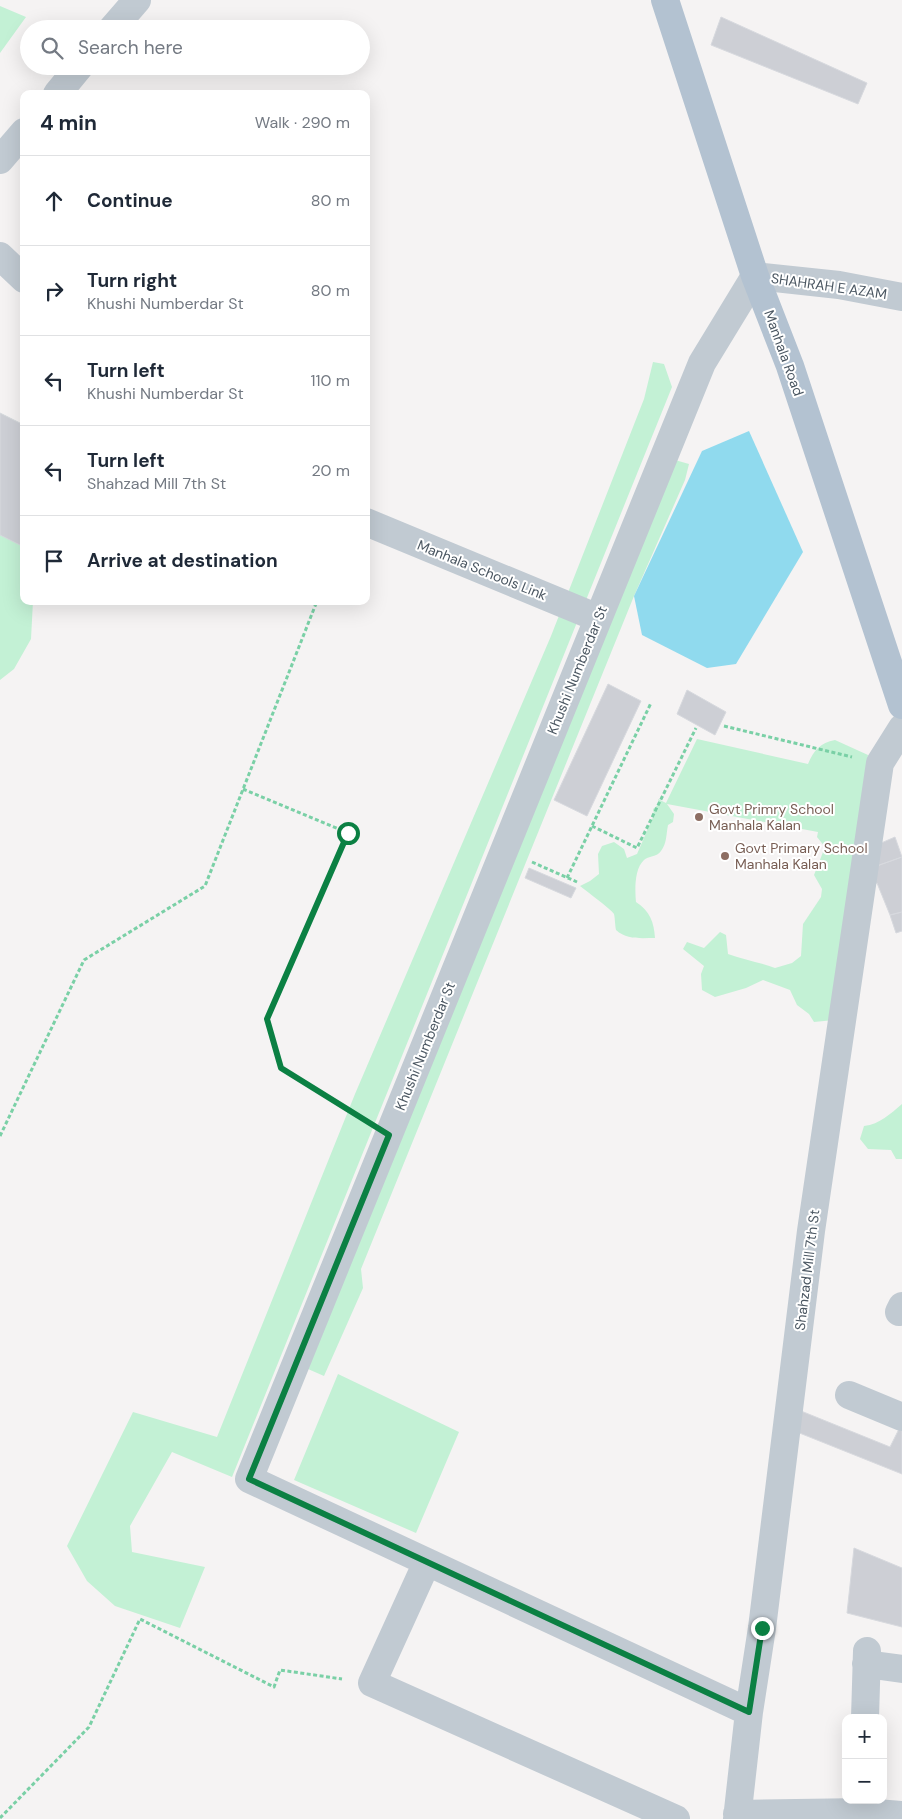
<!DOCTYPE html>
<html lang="en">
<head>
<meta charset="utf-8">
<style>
  :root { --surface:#fff; --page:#f6f6f7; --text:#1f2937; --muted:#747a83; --line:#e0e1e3 }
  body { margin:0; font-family:"DM Sans",sans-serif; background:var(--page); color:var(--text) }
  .controls { position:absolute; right:15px; bottom:15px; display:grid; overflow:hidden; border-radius:10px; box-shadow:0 5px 20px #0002 }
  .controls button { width:45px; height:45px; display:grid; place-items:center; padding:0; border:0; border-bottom:1px solid var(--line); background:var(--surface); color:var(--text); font:25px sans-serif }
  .stop { position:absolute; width:15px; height:15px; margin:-11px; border:4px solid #0b8043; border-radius:50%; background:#fff }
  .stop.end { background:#0b8043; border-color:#fff; box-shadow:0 1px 5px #0008 }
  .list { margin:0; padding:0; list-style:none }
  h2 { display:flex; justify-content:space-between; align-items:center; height:65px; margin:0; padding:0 20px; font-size:21px }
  h2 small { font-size:16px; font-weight:400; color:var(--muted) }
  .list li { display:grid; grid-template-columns:32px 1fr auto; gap:15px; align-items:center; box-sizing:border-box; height:90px; padding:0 20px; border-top:1px solid var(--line) }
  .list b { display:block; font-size:19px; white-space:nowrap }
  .list p { margin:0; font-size:16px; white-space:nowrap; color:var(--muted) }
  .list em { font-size:16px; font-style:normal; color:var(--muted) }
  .icon { flex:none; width:28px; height:28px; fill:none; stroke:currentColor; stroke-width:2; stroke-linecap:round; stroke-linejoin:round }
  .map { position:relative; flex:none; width:902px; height:1819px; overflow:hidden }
  .search { position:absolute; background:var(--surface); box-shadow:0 5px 20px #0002; left:20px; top:20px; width:350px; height:55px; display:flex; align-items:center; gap:12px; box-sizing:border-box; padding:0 18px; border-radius:28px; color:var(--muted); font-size:19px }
  .panel { position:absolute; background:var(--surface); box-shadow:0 5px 20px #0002; left:20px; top:90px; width:350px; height:515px; border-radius:10px }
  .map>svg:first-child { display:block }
  .green { fill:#c3f1d5 }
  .water { fill:#90daee }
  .building { fill:#cdcfd5; stroke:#d7d9de }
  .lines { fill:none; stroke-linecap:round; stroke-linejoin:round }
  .path { stroke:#7ad0a6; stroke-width:3; stroke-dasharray:4 2.5; stroke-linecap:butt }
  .street { stroke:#c1cad2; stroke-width:28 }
  .primary { stroke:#b3c2d1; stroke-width:28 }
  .route { stroke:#0b8043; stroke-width:6 }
  .education-dot { fill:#8d6e63; stroke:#fff; stroke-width:2 }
  .labels { text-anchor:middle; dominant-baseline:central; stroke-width:4; stroke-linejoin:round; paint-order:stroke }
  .street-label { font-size:14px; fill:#4a5661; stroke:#fff }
  .education-label { font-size:14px; fill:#785e54; stroke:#fff; text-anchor:start }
</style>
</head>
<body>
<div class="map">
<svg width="902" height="1819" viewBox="0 0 902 1819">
  <rect width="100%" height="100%" fill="#f5f3f3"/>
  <path class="green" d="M0,6L26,17L0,53Z
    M653,362L664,364L672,387L232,1477L172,1452L130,1526L132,1552L205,1567L180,1628L115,1606L87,1581L67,1546L133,1412L217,1437L355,1094L551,636L644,399Z
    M0,413L24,425V601H33L31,639L14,669L0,680Z
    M675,460L689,464L685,480L634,596L361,1269L363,1288L324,1376L308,1369Z
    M697,739L808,764C814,750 820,743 835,740L868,755L834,1020L814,1022L809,1014L797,1005L790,990L763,980L746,988L715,997L702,990L701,974L704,966L683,949L687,942L704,948L720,932L726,935L728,954C744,960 759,962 775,968L792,963L801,956L803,924L821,897L822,889L814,875L825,847L817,837L818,832L667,804L674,814L673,822L668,825C666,835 667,843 661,851C657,857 648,856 644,860C634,869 635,891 636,902C650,911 654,922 655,938C641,938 627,940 616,930C615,925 615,918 614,914C613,911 584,889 580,886L590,881L599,874L598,854L602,846L614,842L624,849L627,858L637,854L654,815L653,809L659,804L658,799L666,803Z
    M902,1104V1159H896L891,1150L868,1149L860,1139L864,1126C880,1124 890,1114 902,1104Z
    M338,1374L459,1432L416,1533L294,1480Z"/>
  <path class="water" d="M749,431L803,552L736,664L707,668L642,635L634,596L702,451Z"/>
  <path class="building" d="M721,17L867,83L858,104L711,45Z
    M0,413L24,425V547L0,535Z
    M608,684L641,701L587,816L554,800Z
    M687,690L726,712L715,735L677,714Z
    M895,837L902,857L871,868L872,847Z
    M902,857V912L890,915L877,883L868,886L871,868Z
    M529,868L576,888L571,898L525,878Z
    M902,912V931L896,933L890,915Z
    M801,1411L890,1447L902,1423V1474L797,1432Z
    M854,1548L902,1568V1627L847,1613Z"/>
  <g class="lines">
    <path class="path" d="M724,726L852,757
      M243,789L348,833L267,1019L281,1068L363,1119
      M592,826L637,848L696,728
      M532,862L577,882
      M567,878L651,703
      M0,1136L84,960L205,886L317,601
      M0,1818L89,1727L140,1619L274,1687L280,1670L342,1679"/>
    <path class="street" d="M112,29L137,0
      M57,94L80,66
      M0,160L24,132
      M0,256L24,279
      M366,522L598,618
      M899,1312L902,1306
      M849,1395L902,1417
      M427,1562L372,1683L676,1819
      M866,1664L902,1669
      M749,1712L249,1479L702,363L755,276L839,285L902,297
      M865,1718L867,1651
      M737,1814L864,1812L902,1815
      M737,1819L749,1712L762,1628L811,1231L880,763L902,728"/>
    <path class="primary" d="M665,0L755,276L790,366L902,705"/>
  </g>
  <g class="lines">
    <path class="route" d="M348,833L267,1019L281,1068L389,1135L249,1479L749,1712L762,1628"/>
  </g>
  <g class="education-dot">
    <circle cx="699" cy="817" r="5"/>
    <circle cx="725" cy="856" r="5"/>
  </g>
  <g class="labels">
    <g class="street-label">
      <text transform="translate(829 286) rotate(8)">SHAHRAH E AZAM</text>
      <text transform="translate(784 353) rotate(70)">Manhala Road</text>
      <text transform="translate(482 570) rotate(22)">Manhala Schools Link</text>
      <text transform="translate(577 670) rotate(-68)">Khushi Numberdar St</text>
      <text transform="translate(425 1046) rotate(-68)">Khushi Numberdar St</text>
      <text transform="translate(807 1270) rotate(-83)">Shahzad Mill 7th St</text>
    </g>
    <g class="education-label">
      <text x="709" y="809">Govt Primry School<tspan x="709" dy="16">Manhala Kalan</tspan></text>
      <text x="735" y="848">Govt Primary School<tspan x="735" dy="16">Manhala Kalan</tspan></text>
    </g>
  </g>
</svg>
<div class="controls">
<button>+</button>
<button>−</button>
</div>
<div class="stop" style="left:348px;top:833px"></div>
<div class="stop end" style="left:762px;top:1628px"></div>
<div class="search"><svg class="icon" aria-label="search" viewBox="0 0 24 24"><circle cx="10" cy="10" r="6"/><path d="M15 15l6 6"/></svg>Search here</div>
<section class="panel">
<h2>4 min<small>Walk · 290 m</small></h2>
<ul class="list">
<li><svg class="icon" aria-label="ahead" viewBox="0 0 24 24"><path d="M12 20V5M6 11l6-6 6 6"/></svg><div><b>Continue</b></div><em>80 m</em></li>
<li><svg class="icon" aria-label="right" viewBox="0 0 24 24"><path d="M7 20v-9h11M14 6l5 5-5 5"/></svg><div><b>Turn right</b><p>Khushi Numberdar St</p></div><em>80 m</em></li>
<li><svg class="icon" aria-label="left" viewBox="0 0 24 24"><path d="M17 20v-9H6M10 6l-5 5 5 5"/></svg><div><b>Turn left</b><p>Khushi Numberdar St</p></div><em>110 m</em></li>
<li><svg class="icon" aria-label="left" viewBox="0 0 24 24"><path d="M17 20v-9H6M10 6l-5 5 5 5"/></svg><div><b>Turn left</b><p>Shahzad Mill 7th St</p></div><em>20 m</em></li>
<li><svg class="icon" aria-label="arrive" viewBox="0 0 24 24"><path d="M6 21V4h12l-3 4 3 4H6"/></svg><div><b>Arrive at destination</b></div></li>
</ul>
</section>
</div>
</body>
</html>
